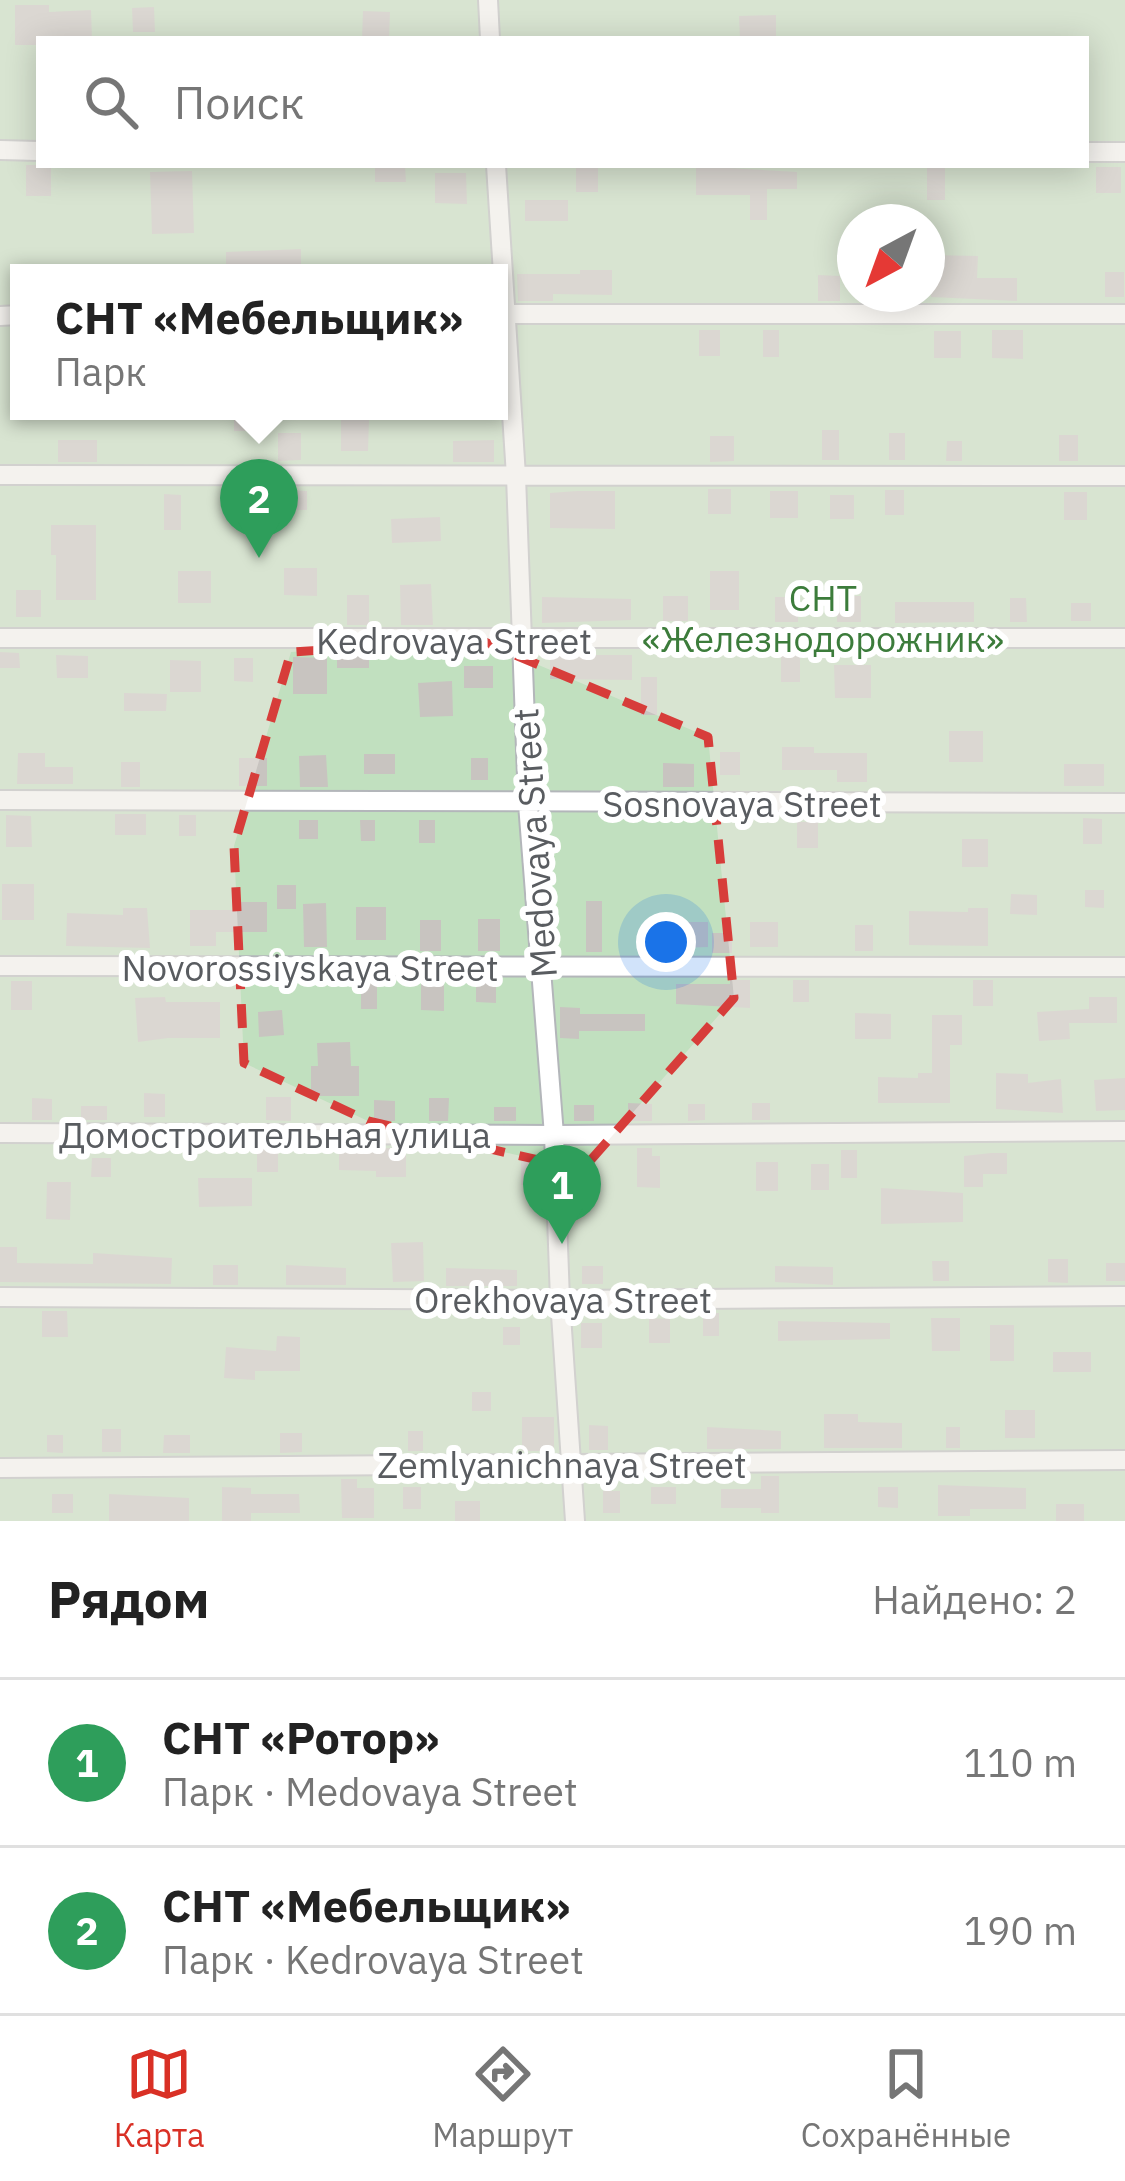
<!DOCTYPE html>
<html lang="ru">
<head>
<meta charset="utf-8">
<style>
  :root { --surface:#fff; --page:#f2f2f2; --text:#222; --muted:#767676; --line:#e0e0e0; --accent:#d93025 }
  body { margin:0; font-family:"IBM Plex Sans",sans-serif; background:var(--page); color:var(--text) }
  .compass { position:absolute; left:837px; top:204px; width:108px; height:108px; border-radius:50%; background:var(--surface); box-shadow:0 6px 30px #0003; rotate:221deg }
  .you { position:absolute; left:666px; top:942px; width:42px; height:42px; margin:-30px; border:9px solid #fff; border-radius:50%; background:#1a73e8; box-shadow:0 0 0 18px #1a73e833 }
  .badge { display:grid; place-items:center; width:78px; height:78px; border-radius:50%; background:var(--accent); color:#fff; font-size:39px; font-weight:700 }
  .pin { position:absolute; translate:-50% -99px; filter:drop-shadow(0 3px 6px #0008) }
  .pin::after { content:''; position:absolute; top:63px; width:42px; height:36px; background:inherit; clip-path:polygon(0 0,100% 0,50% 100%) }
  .popup { position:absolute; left:10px; top:264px; width:498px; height:156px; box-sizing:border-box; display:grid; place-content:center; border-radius:0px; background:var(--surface); filter:drop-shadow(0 3px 9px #0005); font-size:39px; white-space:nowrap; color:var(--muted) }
  .popup b { font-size:45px; color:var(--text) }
  .popup::after { content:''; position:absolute; left:50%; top:100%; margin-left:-24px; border:24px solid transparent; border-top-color:var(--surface) }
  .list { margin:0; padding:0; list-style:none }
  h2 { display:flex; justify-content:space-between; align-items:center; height:156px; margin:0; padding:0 48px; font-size:51px }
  h2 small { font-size:39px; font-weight:400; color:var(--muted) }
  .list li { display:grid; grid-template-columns:78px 1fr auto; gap:36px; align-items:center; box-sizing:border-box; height:168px; padding:0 48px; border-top:3px solid var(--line) }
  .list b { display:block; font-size:45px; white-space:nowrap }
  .list p { margin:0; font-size:39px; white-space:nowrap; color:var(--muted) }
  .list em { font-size:39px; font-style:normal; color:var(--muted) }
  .icon { flex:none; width:66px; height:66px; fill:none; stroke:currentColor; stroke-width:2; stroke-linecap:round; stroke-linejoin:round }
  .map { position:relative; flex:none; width:1125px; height:1521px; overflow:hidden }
  .search { position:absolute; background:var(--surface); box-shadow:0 6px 30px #0003; left:36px; right:36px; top:36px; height:132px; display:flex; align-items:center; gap:30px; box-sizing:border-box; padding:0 42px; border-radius:0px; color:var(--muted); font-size:45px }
  .sheet { height:492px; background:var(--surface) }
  nav { display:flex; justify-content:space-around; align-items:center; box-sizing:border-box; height:168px; border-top:3px solid var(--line); background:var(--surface); font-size:33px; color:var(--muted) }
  nav a { display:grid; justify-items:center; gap:6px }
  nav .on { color:var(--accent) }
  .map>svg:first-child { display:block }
  .green { fill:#c1e0bf; fill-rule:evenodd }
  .building { fill:#c8c4c0 }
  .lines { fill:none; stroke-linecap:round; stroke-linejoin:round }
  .street-casing { stroke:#b3b6ba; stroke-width:22 }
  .street { stroke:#fff; stroke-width:18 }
  .marked { fill:none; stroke:#d73d3a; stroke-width:9; stroke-dasharray:24 15; stroke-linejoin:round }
  .labels { text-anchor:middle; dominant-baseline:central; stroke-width:12; stroke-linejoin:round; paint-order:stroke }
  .park-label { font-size:36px; fill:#3c7c3b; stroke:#fff }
  .street-label { font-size:36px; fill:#595c60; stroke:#fff }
</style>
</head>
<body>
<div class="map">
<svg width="1125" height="1521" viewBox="0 0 1125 1521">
  <rect width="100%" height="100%" fill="#ebe8e0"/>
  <path class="green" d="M0,0H1125V1521H0ZM39,39H1086V165H39ZM855,222H927V294H855ZM19,273H499V411H19Z"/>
  <path class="building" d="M15,5H49V12L91,10L92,39H39V45H15Z
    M154,7L155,32H133L132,8Z
    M363,11L390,12L389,39H362Z
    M776,15V39H740L739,16Z
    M26,165H51V196H26Z
    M375,165H405L406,182H375Z
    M576,165H598V192H576Z
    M696,166L797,172V189H767V220H750V195H696Z
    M927,167H945V200H927Z
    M1096,167H1121V193H1096Z
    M192,171L194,233L152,234L150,172Z
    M435,173H466L467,204L435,203Z
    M525,200H568V221H525Z
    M301,249V273H226V252Z
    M932,255L978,256L977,278H1017V301L931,297Z
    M580,270H612V295L553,294V301H518L517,274H580Z
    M1105,272H1124V297H1105Z
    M818,275L840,276V301H818Z
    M699,330H720V356H699Z
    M763,330H779V357H763Z
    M992,330H1023V359L992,358Z
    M934,331H961V358H934Z
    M234,411H262V431H234Z
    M341,420H369L368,451H341Z
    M822,430H839V460H822Z
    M278,433H301V460L278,461Z
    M889,433H905V460H889Z
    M1059,435H1078V461H1059Z
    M710,436H734V461L710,462Z
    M58,440H97V462H58Z
    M494,440V462H453V441Z
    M947,441H962V461H946Z
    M708,489H731V514H708Z
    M282,490L307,491V510H282Z
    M885,490H904V515H885Z
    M577,491H615V529L550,528V493Z
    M770,491H798V518H770Z
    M226,492H243V510H226Z
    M1064,492H1087V520H1064Z
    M164,494L181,495V530H164Z
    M830,495H854V519H830Z
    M440,517L441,541L392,543L391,519Z
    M51,525H96V600H56V555H51Z
    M284,568H317V596L284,595Z
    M178,571H211V603H178Z
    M710,571H739V610H710Z
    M431,584L433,625H401L400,585Z
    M16,590H41V617H16Z
    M347,595H369V625H347Z
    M663,596H688V621H663Z
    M837,596H861V622H837Z
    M542,597L631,599V620L542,623Z
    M775,597H798V622H775Z
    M1010,598H1026L1027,622H1010Z
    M895,602H974V622L895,623Z
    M1071,603H1091V621H1071Z
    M0,652L19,653L20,668H0Z
    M337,652H369V668H337Z
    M781,653H800V682H781Z
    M56,655L88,656V678H57Z
    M550,655H632V680L550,679Z
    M293,657L327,658V694H293Z
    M234,658H253V682L234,681Z
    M170,660L201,661V692H170Z
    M834,665H871V698H835Z
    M464,666H493V688H464Z
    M641,677H657V715H641Z
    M452,681L453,716L420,717L418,683Z
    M124,693L167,694L166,711H124Z
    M949,731H983V762H949Z
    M782,747H814V753H867V782H837V770H782Z
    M720,752H740V775H720Z
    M18,753H45V767H73V784H17Z
    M364,754H395V774H364Z
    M326,755L328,787H300L299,756Z
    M239,758H267V786H239Z
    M471,758H488V780H471Z
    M121,762H140V787H121Z
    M663,763L694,764V787H663Z
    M1064,764H1104V786H1064Z
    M115,814H146V835H115Z
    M6,815L31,816L32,847H6Z
    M179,815H196V836H179Z
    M1083,818L1102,819V844H1083Z
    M299,820H318V839H299Z
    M360,820H375V841H361Z
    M419,820H435V843H419Z
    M797,822H818V848H797Z
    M962,839H988V867H962Z
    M2,884H34V920H2Z
    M277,885H296V909H277Z
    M1085,890H1104V908L1085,907Z
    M1011,894L1037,895V915L1010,914Z
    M586,901H602V952H586Z
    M235,902H267V932H216V946H190V910H235Z
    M326,903L327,947H304L303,904Z
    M356,907H386V940H356Z
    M123,908H147L150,948L66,946L67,913L123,915Z
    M968,908H988V946L909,945V911L968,912Z
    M478,919H500V951H478Z
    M420,920H441V951H420Z
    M647,922H708V947L646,949Z
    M750,922H778V947H750Z
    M855,925H873V951H855Z
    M712,933H732V953H712Z
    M361,980H377V1009H361Z
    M730,980H750V1008L676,1004V984H730Z
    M793,980H809V1002H793Z
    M973,980H993V1006H973Z
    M11,981H32V1010H11Z
    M421,981H444V1011L421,1010Z
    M476,982H496V1003L476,1002Z
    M165,997L166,1002H220V1038H168L138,1042L135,998Z
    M1089,997H1117V1023H1069L1070,1039L1039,1041L1037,1012L1089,1009Z
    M560,1007L580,1008V1014H645V1031H579V1039L560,1038Z
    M282,1010L284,1035L259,1037L258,1012Z
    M855,1013L891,1014V1039H855Z
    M932,1015H962V1045H950V1103H878V1077L918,1078V1073H932Z
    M350,1042L351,1066H359V1096H311V1066H318L317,1043Z
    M996,1073L1028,1074V1083L1061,1079L1063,1113L996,1109Z
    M1125,1078V1110L1096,1111L1094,1080Z
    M144,1093L165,1094V1117H144Z
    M266,1097H291V1121L266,1120Z
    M32,1098L52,1099V1120H32Z
    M429,1098H449L448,1121H429Z
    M374,1100L395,1101V1121H374Z
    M628,1103L652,1104V1121H628Z
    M752,1103H770V1120H752Z
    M688,1104H705V1120L688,1121Z
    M574,1105H594V1121H574Z
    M81,1106H107V1120H81Z
    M494,1107H516V1121H494Z
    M257,1147L278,1148V1172H257Z
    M395,1148V1152H406V1177H376V1171L339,1170V1149Z
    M637,1148H652V1156H660V1188L637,1187Z
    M841,1150H857V1178H841Z
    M991,1153H1007V1174H983V1187H964V1156Z
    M92,1158H111V1177H91Z
    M521,1158H541L540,1185H521Z
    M575,1158H592V1186H575Z
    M756,1162H778V1191H756Z
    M811,1164H829V1190H811Z
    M198,1178H252V1206L199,1207Z
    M47,1182H71L70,1220L46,1219Z
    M881,1188L963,1193V1222L881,1224Z
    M423,1242L424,1281L393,1282L391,1243Z
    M0,1247H17V1263L93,1264V1253L172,1258L171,1284L0,1282Z
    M1048,1259H1068V1283L1048,1282Z
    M932,1261H949V1281H933Z
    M1106,1263H1125V1281H1106Z
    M213,1265H238V1285H213Z
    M286,1265L346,1268V1285H286Z
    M582,1266H603V1284H582Z
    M775,1266L833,1267V1285L775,1282Z
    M446,1268L517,1270V1286H446Z
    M42,1311H67L68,1337H42Z
    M703,1313H719V1336H703Z
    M649,1318L670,1319V1343H649Z
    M931,1318H960V1351H932Z
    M778,1321L890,1323V1339L778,1341Z
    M581,1323H602V1348H581Z
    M990,1325H1014V1361H990Z
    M503,1327H520V1345H503Z
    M277,1336L300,1337V1371H255V1380L224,1378L226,1347L276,1351Z
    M1053,1352H1091V1372H1053Z
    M472,1392H491V1411H472Z
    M1005,1410H1035V1438H1005Z
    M824,1414H858V1422L902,1423V1448H824Z
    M522,1417H554V1451H522Z
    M589,1425L608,1426V1450H589Z
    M707,1427L781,1431V1449H707Z
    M946,1427H960V1448H946Z
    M102,1429H121V1452H102Z
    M408,1431H423V1451H408Z
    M280,1433H302V1452L280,1453Z
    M47,1435H63V1453L47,1452Z
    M164,1435H190V1453H163Z
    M761,1476H779V1513H761V1508H721V1489H761Z
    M341,1479H357V1488H374V1518H342Z
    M938,1485L1026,1488V1509H970V1516H938Z
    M222,1487L251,1488V1494H299L300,1513H251V1521H222Z
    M403,1487H421V1509H403Z
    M651,1487H676V1504H651Z
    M878,1487H898V1508L878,1507Z
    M603,1491H620V1513H603Z
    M52,1494H73V1513H52Z
    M109,1494L189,1498V1521H109Z
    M455,1501H480V1521H455Z
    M1056,1504H1084V1521H1056Z"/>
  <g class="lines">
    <defs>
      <path id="street" d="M488,0L490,39
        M0,150L39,151
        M1086,152H1125
        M496,165L516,476L528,804L554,1135L560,1300L575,1521
        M500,314H1125
        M0,316L19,315
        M0,475L1125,476
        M0,638H1125
        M0,800L1125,803
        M0,966L1125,967
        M0,1133L554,1135L1125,1131
        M0,1297L560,1300L1125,1296
        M0,1468L1125,1460"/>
    </defs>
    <use href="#street" class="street-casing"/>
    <use href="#street" class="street"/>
  </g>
  <path d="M0 0H1125V1521H0ZM480,640L708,737L734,998L582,1170L368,1121L244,1063L234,846L291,652Z" fill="#ebe8e0" fill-opacity=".55" fill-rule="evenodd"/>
  <path class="marked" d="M480,640L708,737L734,998L582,1170L368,1121L244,1063L234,846L291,652Z"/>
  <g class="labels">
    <g class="park-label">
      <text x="823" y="597">СНТ<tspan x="823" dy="41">«Железнодорожник»</tspan></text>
    </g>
    <g class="street-label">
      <text x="454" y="640">Kedrovaya Street</text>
      <text x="742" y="803">Sosnovaya Street</text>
      <text transform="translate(534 843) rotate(-94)">Medovaya Street</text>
      <text x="310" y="967">Novorossiyskaya Street</text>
      <text x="275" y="1134">Домостроительная улица</text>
      <text x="563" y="1299">Orekhovaya Street</text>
      <text x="562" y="1464">Zemlyanichnaya Street</text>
    </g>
  </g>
</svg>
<svg class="compass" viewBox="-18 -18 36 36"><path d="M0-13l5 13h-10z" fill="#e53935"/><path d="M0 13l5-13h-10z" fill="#767676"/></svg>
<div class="you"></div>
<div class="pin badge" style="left:562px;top:1244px;background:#2e9e5b">1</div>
<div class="pin badge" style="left:259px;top:558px;background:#2e9e5b">2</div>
<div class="popup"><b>СНТ «Мебельщик»</b>Парк</div>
<div class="search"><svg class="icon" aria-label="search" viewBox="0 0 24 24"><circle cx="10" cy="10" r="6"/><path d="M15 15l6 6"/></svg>Поиск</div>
</div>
<section class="sheet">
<h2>Рядом<small>Найдено: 2</small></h2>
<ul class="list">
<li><span class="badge" style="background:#2e9e5b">1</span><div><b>СНТ «Ротор»</b><p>Парк · Medovaya Street</p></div><em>110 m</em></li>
<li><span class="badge" style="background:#2e9e5b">2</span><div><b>СНТ «Мебельщик»</b><p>Парк · Kedrovaya Street</p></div><em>190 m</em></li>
</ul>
</section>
<nav>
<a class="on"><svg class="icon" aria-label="map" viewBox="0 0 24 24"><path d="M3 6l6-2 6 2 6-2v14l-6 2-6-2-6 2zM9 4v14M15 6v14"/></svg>Карта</a>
<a><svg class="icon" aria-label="directions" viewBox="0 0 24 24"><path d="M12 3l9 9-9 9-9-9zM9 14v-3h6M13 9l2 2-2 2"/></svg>Маршрут</a>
<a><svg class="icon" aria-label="saved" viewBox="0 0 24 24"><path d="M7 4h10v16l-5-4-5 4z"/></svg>Сохранённые</a>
</nav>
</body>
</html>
